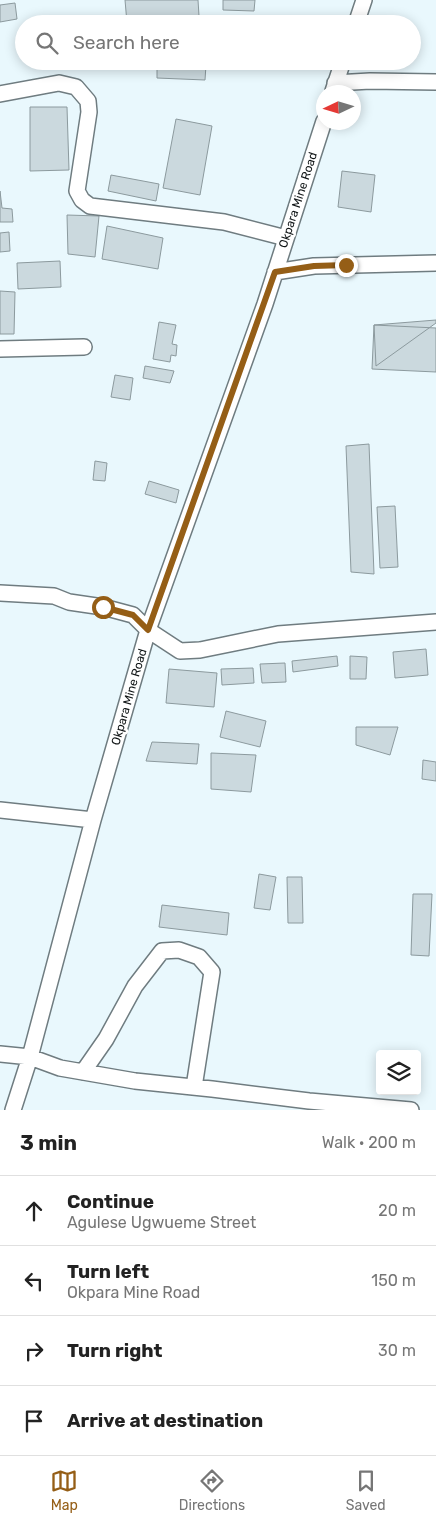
<!DOCTYPE html>
<html lang="en">
<head>
<meta charset="utf-8">
<style>
  :root { --surface:#fff; --page:#f6f6f6; --text:#222; --muted:#767676; --line:#e0e0e0; --accent:#955e16 }
  body { margin:0; font-family:Rubik,sans-serif; background:var(--page); color:var(--text) }
  .controls { position:absolute; right:15px; bottom:15px; display:grid; overflow:hidden; border-radius:5px; box-shadow:0 2px 12px #0003 }
  .controls button { width:45px; height:45px; display:grid; place-items:center; padding:0; border:0; border-bottom:1px solid var(--line); background:var(--surface); color:var(--text); font:25px sans-serif }
  .compass { position:absolute; left:316px; top:85px; width:45px; height:45px; border-radius:50%; background:var(--surface); box-shadow:0 2px 12px #0003; rotate:266deg }
  .stop { position:absolute; width:15px; height:15px; margin:-11px; border:4px solid #955e16; border-radius:50%; background:#fff }
  .stop.end { background:#955e16; border-color:#fff; box-shadow:0 1px 5px #0008 }
  .list { margin:0; padding:0; list-style:none }
  h2 { display:flex; justify-content:space-between; align-items:center; height:65px; margin:0; padding:0 20px; font-size:21px }
  h2 small { font-size:16px; font-weight:400; color:var(--muted) }
  .list li { display:grid; grid-template-columns:32px 1fr auto; gap:15px; align-items:center; box-sizing:border-box; height:70px; padding:0 20px; border-top:1px solid var(--line) }
  .list b { display:block; font-size:19px; white-space:nowrap }
  .list p { margin:0; font-size:16px; white-space:nowrap; color:var(--muted) }
  .list em { font-size:16px; font-style:normal; color:var(--muted) }
  .icon { flex:none; width:28px; height:28px; fill:none; stroke:currentColor; stroke-width:2; stroke-linecap:round; stroke-linejoin:round }
  .map { position:relative; flex:none; width:436px; height:1110px; overflow:hidden }
  .search { position:absolute; background:var(--surface); box-shadow:0 2px 12px #0003; left:15px; right:15px; top:15px; height:55px; display:flex; align-items:center; gap:12px; box-sizing:border-box; padding:0 18px; border-radius:28px; color:var(--muted); font-size:19px }
  .sheet { height:345px; background:var(--surface) }
  nav { display:flex; justify-content:space-around; align-items:center; box-sizing:border-box; height:70px; border-top:1px solid var(--line); background:var(--surface); font-size:14px; color:var(--muted) }
  nav a { display:grid; justify-items:center; gap:2px }
  nav .on { color:var(--accent) }
  .map>svg:first-child { display:block }
  .building { fill:#cbd9de; stroke:#8c9a9e }
  .lines { fill:none; stroke-linecap:round; stroke-linejoin:round }
  .minor-casing { stroke:#6f7c80; stroke-width:18 }
  .minor { stroke:#fff; stroke-width:15 }
  .route { stroke:#955e16; stroke-width:6 }
  .labels { text-anchor:middle; dominant-baseline:central; stroke-width:5; stroke-linejoin:round; paint-order:stroke }
  .street-label { font-size:12px; fill:#101516; stroke:#fff }
</style>
</head>
<body>
<div class="map">
<svg width="436" height="1110" viewBox="0 0 436 1110">
  <rect width="100%" height="100%" fill="#e9f8fd"/>
  <path class="building" d="M125,0H198L199,16L127,23Z
    M223,0H255L254,11L223,10Z
    M15,3L17,19L0,22V5Z
    M217,18H234L235,24H217Z
    M157,63L206,65L205,80L157,78Z
    M30,107H67L69,170L30,171Z
    M176,119L212,126L200,195L163,188Z
    M342,171L375,175L371,212L338,207Z
    M111,175L159,184L156,201L108,191Z
    M0,191L2,208L12,209L13,222H0Z
    M67,215L99,216L95,257L68,254Z
    M107,226L163,238L158,269L102,259Z
    M9,232L10,251L0,252V233Z
    M60,261L61,287L18,289L17,263Z
    M0,291L15,292L14,334H0Z
    M436,320V323L376,366L374,325Z
    M159,322L176,325L172,344L177,345L176,356L171,355L170,362L153,359Z
    M374,325L436,328V372L372,369Z
    M145,366L174,371L170,383L143,378Z
    M115,375L133,378L130,400L111,397Z
    M369,444L374,574L351,572L346,446Z
    M95,461L107,463L105,481L93,480Z
    M149,481L179,490L176,503L145,494Z
    M395,506L398,567L380,568L377,507Z
    M426,649L428,675L395,678L393,652Z
    M337,656L338,666L293,672L292,661Z
    M350,656L367,657L366,679H350Z
    M285,663L286,682L262,683L260,664Z
    M253,668L254,683L222,685L221,669Z
    M169,669L217,673L214,707L166,703Z
    M226,711L266,721L260,747L220,737Z
    M356,727H398L390,755L356,745Z
    M152,742L199,744L197,764L146,761Z
    M211,753L256,755L251,792L211,789Z
    M423,760L436,762V781L422,779Z
    M259,874L276,877L270,910L254,908Z
    M287,877H302L303,923H288Z
    M413,894H432L429,956L411,955Z
    M162,905L229,913L227,935L159,927Z"/>
  <g class="lines">
    <defs>
      <path id="minor" d="M356,24L364,0
        M335,83L370,81L436,82
        M333,91L343,61
        M0,94L59,83L76,87L88,101L89,112L77,191L82,200L90,206L224,222L286,238
        M275,272L314,266L436,263
        M0,349L84,347
        M0,593L54,596L69,602L103,607L133,615L148,630L180,651L200,650L278,634L436,622
        M0,810L93,820
        M0,1054L30,1057L60,1068L135,1081L212,1089L309,1101L411,1110
        M83,1072L106,1039L135,986L162,951L179,950L199,957L212,972L194,1087
        M13,1110L30,1057L93,820L148,630L265,304L324,121"/>
    </defs>
    <use href="#minor" class="minor-casing"/>
    <use href="#minor" class="minor"/>
  </g>
  <g class="lines">
    <path class="route" d="M103,607L133,615L148,630L275,272L314,266L346,265"/>
  </g>
  <g class="labels">
    <g class="street-label">
      <text transform="translate(298 200) rotate(-72)">Okpara Mine Road</text>
      <text transform="translate(129 697) rotate(-74)">Okpara Mine Road</text>
    </g>
  </g>
</svg>
<div class="controls">
<button><svg class="icon" aria-label="layers" viewBox="0 0 24 24"><path d="M12 4l9 5-9 5-9-5zM3 14l9 5 9-5"/></svg></button>
</div>
<svg class="compass" viewBox="-18 -18 36 36"><path d="M0-13l5 13h-10z" fill="#e53935"/><path d="M0 13l5-13h-10z" fill="#767676"/></svg>
<div class="stop" style="left:103px;top:607px"></div>
<div class="stop end" style="left:346px;top:265px"></div>
<div class="search"><svg class="icon" aria-label="search" viewBox="0 0 24 24"><circle cx="10" cy="10" r="6"/><path d="M15 15l6 6"/></svg>Search here</div>
</div>
<section class="sheet">
<h2>3 min<small>Walk · 200 m</small></h2>
<ul class="list">
<li><svg class="icon" aria-label="ahead" viewBox="0 0 24 24"><path d="M12 20V5M6 11l6-6 6 6"/></svg><div><b>Continue</b><p>Agulese Ugwueme Street</p></div><em>20 m</em></li>
<li><svg class="icon" aria-label="left" viewBox="0 0 24 24"><path d="M17 20v-9H6M10 6l-5 5 5 5"/></svg><div><b>Turn left</b><p>Okpara Mine Road</p></div><em>150 m</em></li>
<li><svg class="icon" aria-label="right" viewBox="0 0 24 24"><path d="M7 20v-9h11M14 6l5 5-5 5"/></svg><div><b>Turn right</b></div><em>30 m</em></li>
<li><svg class="icon" aria-label="arrive" viewBox="0 0 24 24"><path d="M6 21V4h12l-3 4 3 4H6"/></svg><div><b>Arrive at destination</b></div></li>
</ul>
</section>
<nav>
<a class="on"><svg class="icon" aria-label="map" viewBox="0 0 24 24"><path d="M3 6l6-2 6 2 6-2v14l-6 2-6-2-6 2zM9 4v14M15 6v14"/></svg>Map</a>
<a><svg class="icon" aria-label="directions" viewBox="0 0 24 24"><path d="M12 3l9 9-9 9-9-9zM9 14v-3h6M13 9l2 2-2 2"/></svg>Directions</a>
<a><svg class="icon" aria-label="saved" viewBox="0 0 24 24"><path d="M7 4h10v16l-5-4-5 4z"/></svg>Saved</a>
</nav>
</body>
</html>
